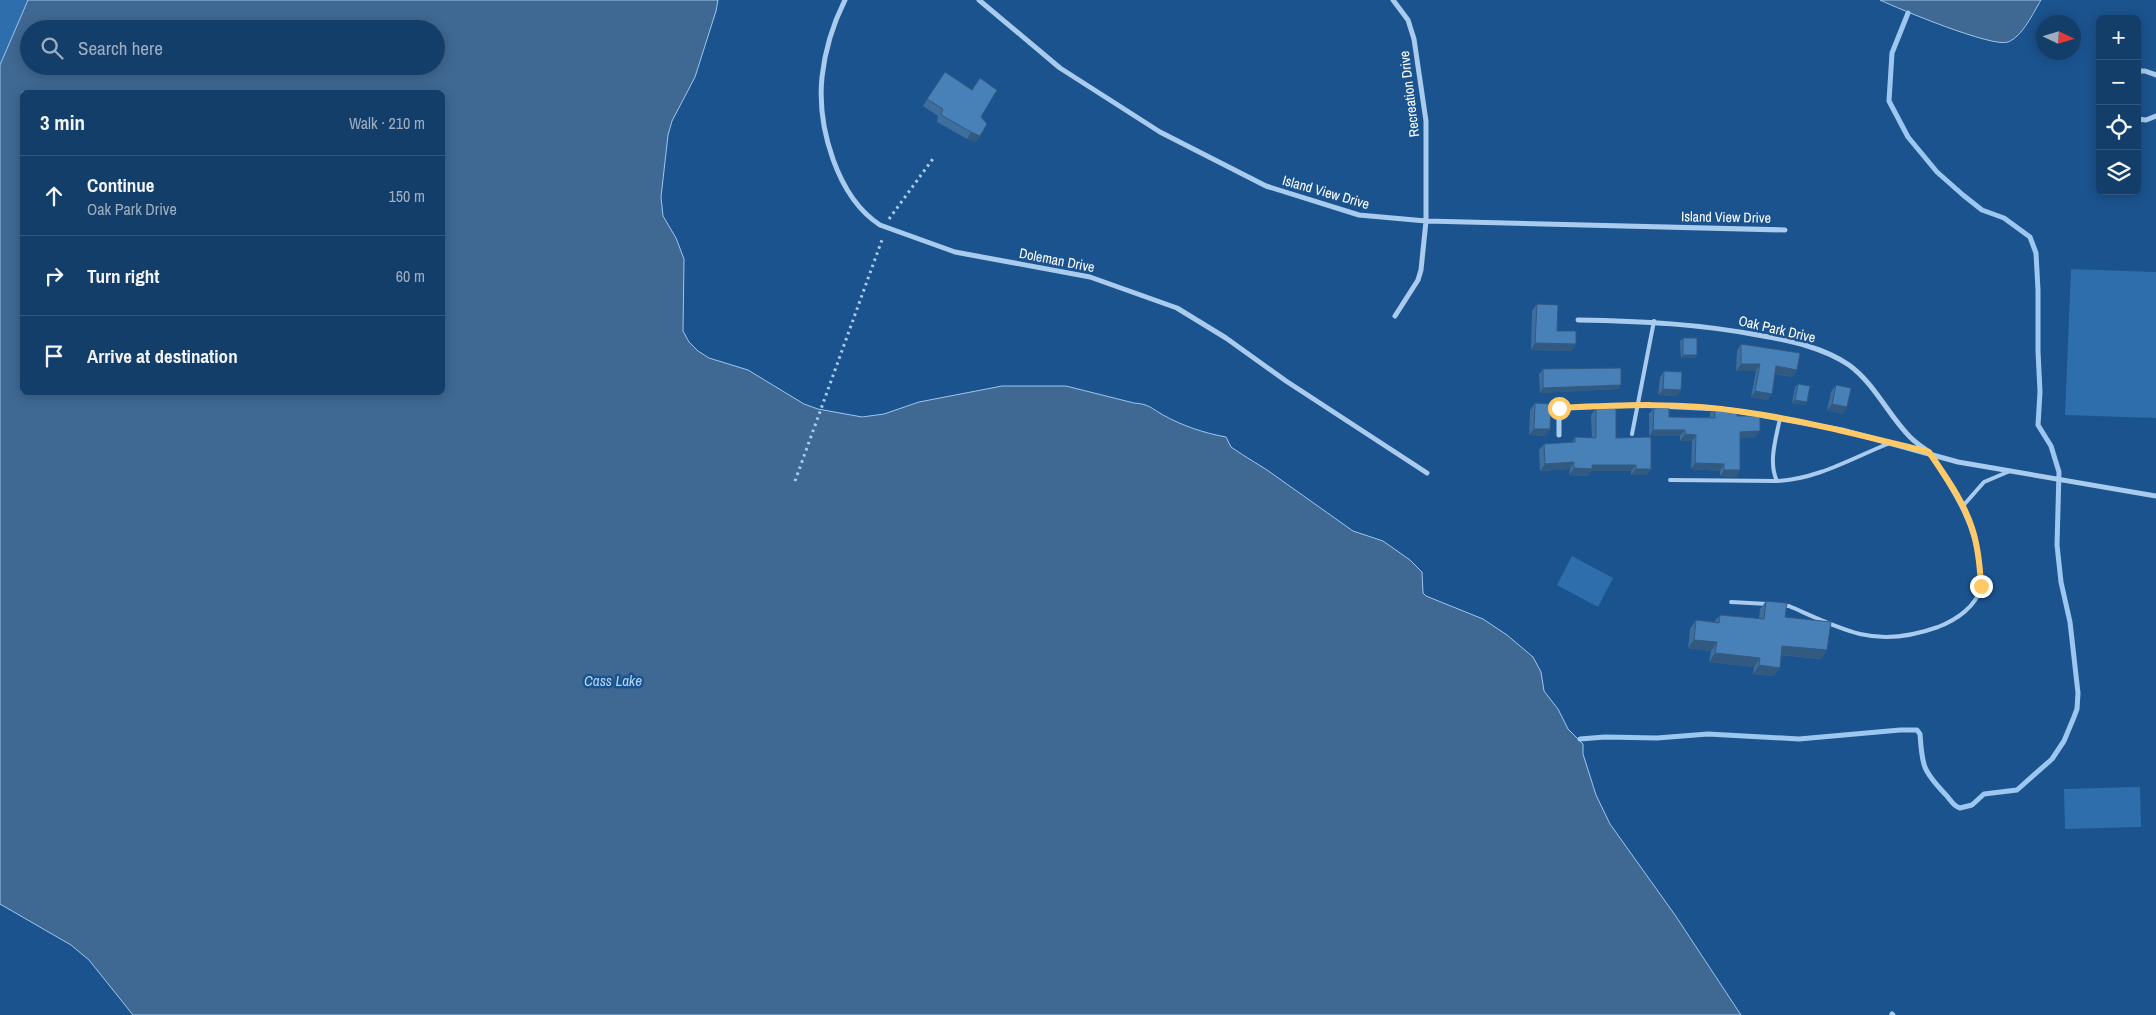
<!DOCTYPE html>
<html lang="en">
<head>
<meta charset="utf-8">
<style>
  :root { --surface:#143e6a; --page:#1d4570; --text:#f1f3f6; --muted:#9daec1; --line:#33577e }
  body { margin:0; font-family:"Archivo Narrow",sans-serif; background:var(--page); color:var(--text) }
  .controls { position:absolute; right:15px; top:15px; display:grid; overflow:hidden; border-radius:8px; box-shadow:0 2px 12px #0003 }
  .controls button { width:45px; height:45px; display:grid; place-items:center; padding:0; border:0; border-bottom:1px solid var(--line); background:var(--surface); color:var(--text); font:25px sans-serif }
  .compass { position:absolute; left:2036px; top:15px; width:45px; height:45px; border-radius:50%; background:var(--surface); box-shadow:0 2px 12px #0003; rotate:94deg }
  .stop { position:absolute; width:15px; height:15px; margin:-11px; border:4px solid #ffca66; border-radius:50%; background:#fff }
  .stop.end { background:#ffca66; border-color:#fff; box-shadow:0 1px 5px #0008 }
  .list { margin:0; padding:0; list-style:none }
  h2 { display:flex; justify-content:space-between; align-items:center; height:65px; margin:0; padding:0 20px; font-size:21px }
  h2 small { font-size:16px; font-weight:400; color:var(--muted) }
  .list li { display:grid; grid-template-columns:32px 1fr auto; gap:15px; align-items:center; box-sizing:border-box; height:80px; padding:0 20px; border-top:1px solid var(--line) }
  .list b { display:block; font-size:19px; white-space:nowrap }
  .list p { margin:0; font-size:16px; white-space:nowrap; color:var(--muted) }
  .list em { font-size:16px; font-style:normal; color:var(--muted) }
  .icon { flex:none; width:28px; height:28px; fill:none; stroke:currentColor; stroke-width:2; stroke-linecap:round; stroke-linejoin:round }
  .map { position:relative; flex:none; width:2156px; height:1015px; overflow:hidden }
  .search { position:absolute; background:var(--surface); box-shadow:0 2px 12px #0003; left:20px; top:20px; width:425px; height:55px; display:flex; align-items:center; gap:12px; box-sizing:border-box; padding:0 18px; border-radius:28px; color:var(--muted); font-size:19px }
  .panel { position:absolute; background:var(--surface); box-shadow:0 2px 12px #0003; left:20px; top:90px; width:425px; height:305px; border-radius:8px }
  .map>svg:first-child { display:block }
  .green { fill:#2e6eac }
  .water { fill:#3f6892; stroke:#9cc7f0; fill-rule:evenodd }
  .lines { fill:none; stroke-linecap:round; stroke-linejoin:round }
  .stream { stroke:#9cc7f0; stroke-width:5 }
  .path { stroke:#a9cbee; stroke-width:3; stroke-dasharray:2.5 4; stroke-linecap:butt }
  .lane { stroke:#a9cbee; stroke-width:4 }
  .street { stroke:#a9cbee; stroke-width:5 }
  .wall { fill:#3e6e9e }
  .shaded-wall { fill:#325a81 }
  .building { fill:#4880b8; stroke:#325a81 }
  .route { stroke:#ffca66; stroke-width:6 }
  .labels { text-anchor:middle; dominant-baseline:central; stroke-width:5; stroke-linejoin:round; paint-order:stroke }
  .street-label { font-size:14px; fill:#fff; stroke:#1b538e }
  .water-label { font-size:15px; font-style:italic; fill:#b4d5f5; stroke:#1b538e }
</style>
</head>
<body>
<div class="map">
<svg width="2156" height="1015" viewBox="0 0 2156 1015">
  <rect width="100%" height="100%" fill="#1b538e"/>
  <path class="green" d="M0,0H28L0,65Z
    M2071,269L2156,272V418L2065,415Z
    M1572,556L1613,578L1598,607L1557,585Z
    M2140,787L2141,827L2065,829L2064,789Z"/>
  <path class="water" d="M28,0H718L716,11L695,77L672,121L668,135L661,197L663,216L676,238L684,259L683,331L689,342L698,351L709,358L748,370L804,404L818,409L862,417L884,414L919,402L1002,386H1066L1134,403C1149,404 1151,408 1163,415C1183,426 1204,433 1226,437L1231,447L1243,455L1267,470L1353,531L1383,541L1410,560L1422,572L1423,593L1426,596L1483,619L1507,635L1533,657L1541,672L1544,691L1558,709L1568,729L1583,744V754L1596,795L1610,824L1675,915L1741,1015H133L89,960L71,945L0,904V65ZM29,29H436V66H29ZM22,92H442V392H22Z
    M1880,0H2041C2033,13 2023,36 2008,42C1993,48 1899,9 1880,0Z"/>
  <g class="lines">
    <path class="stream" d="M1580,739L1605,737L1657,738L1708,734L1799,739L1900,730H1917L1920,734C1922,766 1923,771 1946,795C1951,800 1953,806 1960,808L1972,805L1984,794L2017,790L2052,759L2064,741L2074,717L2077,709L2078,693L2070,622L2061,582L2057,545L2059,472L2051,446L2038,425L2040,392L2038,351V290L2036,253L2030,237L2004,218L1982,210L1963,195L1937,172L1908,137L1889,101L1892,53L1908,13"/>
    <path class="path" d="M889,219L935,156
      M795,481L883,237"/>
    <path class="lane" d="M1780,418C1776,439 1768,462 1777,481C1818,479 1852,458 1890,443
      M1632,434L1654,321
      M1670,480L1777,481
      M1962,507L1984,482L2010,471
      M1731,602L1768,604
      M1782,606H1789C1812,616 1836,628 1860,634C1886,640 1913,636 1938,627C1956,620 1976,607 1981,587C1982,581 1980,573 1980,568C1976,524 1953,490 1930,454"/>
    <path class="street" d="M845,0C833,24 825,50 822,77C817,127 837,197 880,225L955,252L1090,277L1177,308L1226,338L1286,381L1427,473
      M979,0L1060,68L1160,132L1266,186L1359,215L1426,221L1785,230
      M1393,0L1408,20L1414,39L1426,121V221L1421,270L1418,280L1395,316
      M2137,71H2145L2156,75
      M2137,119L2146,120L2156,116
      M1578,320C1641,321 1702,324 1763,336C1792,341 1824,348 1849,365C1875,384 1888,415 1910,437C1915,442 1922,447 1928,451
      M1731,410L1842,430L1958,462L2156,496
      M1559,435V408L1637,405L1720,409
      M1892,1014L1893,1015"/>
  </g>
  <path class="wall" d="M945,72L981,117L980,136L975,142L967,139L937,122L938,116L923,106Z
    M1537,304L1557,331L1576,344L1571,351L1531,350L1532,311Z
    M1683,338L1695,358H1681L1680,341Z
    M1741,344L1793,377L1775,374L1767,400L1751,397L1756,371H1736L1737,351Z
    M1543,369L1621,385L1618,389L1540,393L1539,374Z
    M1664,371L1681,390L1676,396L1658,395L1660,377Z
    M1798,384L1807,402L1805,405L1792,403L1795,387Z
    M1836,385L1843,414L1827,410L1831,392Z
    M1535,403L1550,429L1545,436L1529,435L1530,410Z
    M1714,406L1737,416L1755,438H1740V470L1736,477L1720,476V471L1691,469L1692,441H1680V436H1649V414L1654,408L1669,417H1710V413Z
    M1596,408L1616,438L1651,469L1646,475H1631V471H1591L1588,476L1569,475L1570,469L1540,471L1539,450L1544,444L1572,442L1575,437L1592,438L1591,415Z
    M1766,601L1785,617L1827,650L1821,659L1781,655L1774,676L1753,674L1754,667L1709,662L1711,651L1688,648L1690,629L1696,620L1714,622L1720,615L1759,619L1760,609Z"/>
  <path class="shaded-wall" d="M971,132L980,136L975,142L967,139Z
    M1535,343L1576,344L1571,351L1531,350Z
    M1683,355H1697L1695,358H1681Z
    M1741,364H1760L1756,371H1736Z
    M1776,366L1797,370L1793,377L1772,373Z
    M1621,385L1618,389L1540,393L1543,388Z
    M1663,389L1681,390L1676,396L1658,395Z
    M1755,391L1772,394L1767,400L1751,397Z
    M1795,400L1807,402L1805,405L1792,403Z
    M1832,404L1847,407L1843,414L1827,410Z
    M1534,429H1550L1545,436L1529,435Z
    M1653,430H1685L1680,436H1649Z
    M1760,431L1755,438H1736L1740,432Z
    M1685,434L1696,435L1692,441H1680Z
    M1574,462L1570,469L1540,471L1545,464Z
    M1695,463L1724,464L1720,471L1691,469Z
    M1592,465H1636L1631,471H1591L1588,476L1569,475L1574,468Z
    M1636,469H1651L1646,475H1631Z
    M1724,470H1740L1736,477L1720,476Z
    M1694,640L1717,642L1711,651L1688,648Z
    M1782,646L1827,650L1821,659L1776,654Z
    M1715,653L1760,658L1754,667L1709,662Z
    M1759,665L1780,668L1774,676L1753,674Z"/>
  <path class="building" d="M945,72L972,90L980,78L997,90L981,117L987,124L980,136L971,132L941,115L943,109L927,99Z
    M1537,304L1558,305L1557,331H1576V344L1535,343Z
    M1683,338H1697V355H1683Z
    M1741,344L1800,353L1797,370L1776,366L1772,394L1755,391L1760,364H1741Z
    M1621,368V385L1543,388V369Z
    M1664,371L1682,372L1681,390L1663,389Z
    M1798,384L1810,386L1807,402L1795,400Z
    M1836,385L1851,388L1847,407L1832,404Z
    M1535,403L1551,404L1550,429H1534Z
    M1714,406L1737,409V416H1760V431L1740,432V470H1724V464L1695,463L1696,435L1685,434V430H1653L1654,408H1669V417L1715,418Z
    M1596,408H1616V438L1651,437V469H1636V465H1592V469L1574,468V462L1545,464L1544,444L1575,442V437L1596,438Z
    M1766,601L1787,603L1785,617L1831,622L1827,650L1782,646L1780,668L1759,665L1760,658L1715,653L1717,642L1694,640L1696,620L1719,623L1720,615L1764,619Z"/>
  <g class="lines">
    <path class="route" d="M1559,408C1621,405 1683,402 1744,412C1807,421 1868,437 1929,452C1945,476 1963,500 1972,528C1978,546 1980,566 1981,586"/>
  </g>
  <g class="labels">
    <g class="street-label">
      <text transform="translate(1409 94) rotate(-97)">Recreation Drive</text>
      <text transform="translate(1326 192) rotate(16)">Island View Drive</text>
      <text transform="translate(1726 217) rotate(1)">Island View Drive</text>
      <text transform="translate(1057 260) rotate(11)">Doleman Drive</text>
      <text transform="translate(1777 329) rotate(13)">Oak Park Drive</text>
    </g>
    <g class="water-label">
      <text x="613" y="680">Cass Lake</text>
    </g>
  </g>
</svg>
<div class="controls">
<button>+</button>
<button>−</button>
<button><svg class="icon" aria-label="locate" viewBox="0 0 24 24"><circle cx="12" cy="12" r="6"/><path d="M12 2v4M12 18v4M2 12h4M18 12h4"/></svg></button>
<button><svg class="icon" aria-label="layers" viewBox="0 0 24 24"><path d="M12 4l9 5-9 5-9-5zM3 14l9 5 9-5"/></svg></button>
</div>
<svg class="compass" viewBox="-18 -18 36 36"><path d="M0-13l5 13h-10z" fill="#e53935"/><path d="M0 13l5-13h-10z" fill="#9daec1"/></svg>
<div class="stop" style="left:1559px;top:408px"></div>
<div class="stop end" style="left:1981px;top:586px"></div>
<div class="search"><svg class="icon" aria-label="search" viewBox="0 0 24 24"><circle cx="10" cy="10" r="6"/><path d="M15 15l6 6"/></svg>Search here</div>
<section class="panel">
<h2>3 min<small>Walk · 210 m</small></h2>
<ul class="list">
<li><svg class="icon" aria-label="ahead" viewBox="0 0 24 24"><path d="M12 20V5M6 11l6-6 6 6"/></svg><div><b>Continue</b><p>Oak Park Drive</p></div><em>150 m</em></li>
<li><svg class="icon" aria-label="right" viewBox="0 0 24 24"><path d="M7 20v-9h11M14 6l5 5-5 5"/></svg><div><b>Turn right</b></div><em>60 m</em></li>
<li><svg class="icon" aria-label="arrive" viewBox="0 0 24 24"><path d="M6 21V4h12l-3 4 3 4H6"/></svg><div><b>Arrive at destination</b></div></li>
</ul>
</section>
</div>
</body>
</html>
